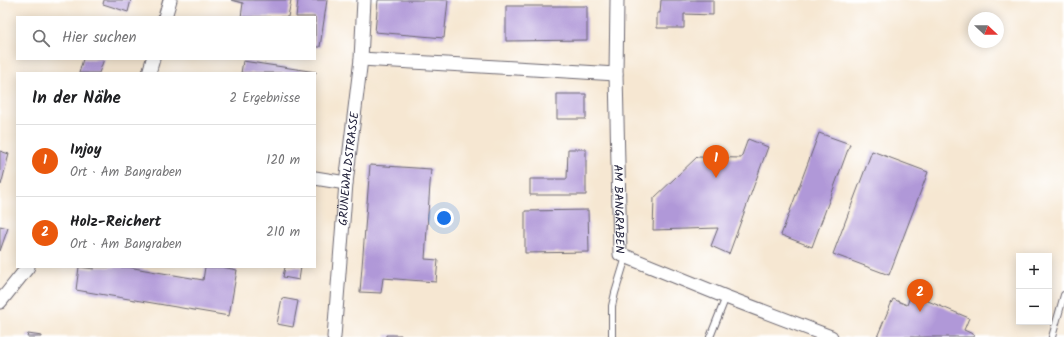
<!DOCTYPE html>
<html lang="de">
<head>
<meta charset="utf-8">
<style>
  :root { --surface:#fff; --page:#f2f2f2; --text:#202124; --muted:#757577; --line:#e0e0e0; --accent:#ea580c }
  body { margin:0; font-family:Kalam,sans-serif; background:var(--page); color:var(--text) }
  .controls { position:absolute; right:12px; bottom:12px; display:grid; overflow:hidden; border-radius:0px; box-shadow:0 2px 10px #0003 }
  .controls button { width:36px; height:36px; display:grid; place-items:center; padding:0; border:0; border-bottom:1px solid var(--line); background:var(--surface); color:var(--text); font:20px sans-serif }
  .compass { position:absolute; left:968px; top:12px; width:36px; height:36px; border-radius:50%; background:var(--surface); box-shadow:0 2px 10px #0003; rotate:112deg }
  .you { position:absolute; left:444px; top:218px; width:14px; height:14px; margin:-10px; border:3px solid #fff; border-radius:50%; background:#1a73e8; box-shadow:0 0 0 6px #1a73e833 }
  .badge { display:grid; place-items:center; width:26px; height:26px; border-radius:50%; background:var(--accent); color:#fff; font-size:13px; font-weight:700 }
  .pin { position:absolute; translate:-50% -33px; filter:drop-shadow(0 1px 2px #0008) }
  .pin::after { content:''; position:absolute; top:21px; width:14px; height:12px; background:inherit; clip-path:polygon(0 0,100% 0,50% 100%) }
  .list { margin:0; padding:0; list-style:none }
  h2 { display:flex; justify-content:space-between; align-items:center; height:52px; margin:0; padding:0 16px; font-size:17px }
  h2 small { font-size:13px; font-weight:400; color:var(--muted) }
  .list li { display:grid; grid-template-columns:26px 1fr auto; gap:12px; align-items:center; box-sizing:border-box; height:72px; padding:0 16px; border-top:1px solid var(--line) }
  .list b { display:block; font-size:15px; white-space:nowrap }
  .list p { margin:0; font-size:13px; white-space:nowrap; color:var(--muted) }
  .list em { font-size:13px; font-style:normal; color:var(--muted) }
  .icon { flex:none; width:22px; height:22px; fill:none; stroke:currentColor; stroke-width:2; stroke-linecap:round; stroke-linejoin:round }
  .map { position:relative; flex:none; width:1064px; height:337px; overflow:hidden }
  .search { position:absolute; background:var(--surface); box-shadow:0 2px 10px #0003; left:16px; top:16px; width:300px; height:44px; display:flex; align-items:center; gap:10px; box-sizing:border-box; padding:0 14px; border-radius:0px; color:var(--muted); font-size:15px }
  .panel { position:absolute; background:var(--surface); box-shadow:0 2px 10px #0003; left:16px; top:72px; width:300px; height:196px; border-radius:0px }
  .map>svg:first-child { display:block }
  .building { fill:#b098d8 }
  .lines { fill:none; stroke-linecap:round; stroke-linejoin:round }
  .service-casing { stroke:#6c6770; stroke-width:8 }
  .minor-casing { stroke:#6c6770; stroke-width:15 }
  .service { stroke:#fff; stroke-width:6 }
  .minor { stroke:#fff; stroke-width:13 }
  .labels { text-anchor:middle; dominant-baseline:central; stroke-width:3; stroke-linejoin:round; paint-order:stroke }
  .street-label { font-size:12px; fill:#22223b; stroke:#fff }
</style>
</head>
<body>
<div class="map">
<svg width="1064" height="337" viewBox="0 0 1064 337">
  <rect width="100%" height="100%" fill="#fff"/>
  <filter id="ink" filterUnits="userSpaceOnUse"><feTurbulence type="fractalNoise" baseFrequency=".025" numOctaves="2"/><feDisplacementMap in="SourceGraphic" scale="8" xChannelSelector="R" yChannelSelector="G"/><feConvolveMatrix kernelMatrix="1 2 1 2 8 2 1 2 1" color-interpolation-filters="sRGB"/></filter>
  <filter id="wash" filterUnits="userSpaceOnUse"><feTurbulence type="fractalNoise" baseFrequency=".012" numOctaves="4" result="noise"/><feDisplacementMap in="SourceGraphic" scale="16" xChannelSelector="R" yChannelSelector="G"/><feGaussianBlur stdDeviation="0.9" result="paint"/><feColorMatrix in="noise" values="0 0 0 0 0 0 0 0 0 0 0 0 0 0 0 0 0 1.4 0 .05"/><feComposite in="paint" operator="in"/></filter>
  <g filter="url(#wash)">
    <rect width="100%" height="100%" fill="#f6e7d2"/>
    <g id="blocks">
      <path class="building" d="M104,0H131L128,12L103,4Z
        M231,0H291L288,17H241L243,3Z
        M298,0H327L320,47H315V17H296Z
        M378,0H448L444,38L375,32Z
        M661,0H713V15L684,14V28H657V13H660Z
        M506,6H587V40L506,41Z
        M83,59H104L99,73H79Z
        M243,61L316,72V73H241Z
        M557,94H586V119H557Z
        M819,133L850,144L812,247L781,235Z
        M748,139L768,147L729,254L711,246L718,228L653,230L654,198L697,157L741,158Z
        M568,149H586V195H530V179H567Z
        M0,151L9,154L1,185L0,184Z
        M872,151L928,172L889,275L833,254Z
        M370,165L431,169L425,259L438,260L436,282L383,278L381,293L360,292Z
        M588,210L589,252L525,253V211Z
        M0,226L8,228L0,251Z
        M79,267L94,269V267H128L203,280L205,267H222L237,270L229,316L76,290Z
        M285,267H301L299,280L283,277Z
        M911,294L969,318L964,330L975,335L974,337H877L893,299L907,305Z
        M282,298L298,301L293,327L277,324Z
        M28,334L42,336V337H27Z
        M386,335H401V337H386Z"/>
    </g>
  </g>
  <g filter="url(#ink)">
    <use href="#blocks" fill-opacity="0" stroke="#6c6770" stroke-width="1"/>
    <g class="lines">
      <defs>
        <path id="service" d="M612,337V306L615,293L626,257
          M710,337L726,297
          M1052,337L1064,295"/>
        <g id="minor">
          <path d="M165,17L170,0"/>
          <path d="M361,59L616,74L617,0"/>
          <path d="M149,73L153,59"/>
          <path id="s1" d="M616,74L620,254L726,297L831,337"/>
          <path d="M315,178L346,183"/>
          <path d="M0,302L28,267"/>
          <path id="s2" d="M334,337L346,183L361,59L364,0"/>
        </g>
      </defs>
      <use href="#service" class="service-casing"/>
      <use href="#minor" class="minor-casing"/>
      <use href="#service" class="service"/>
      <use href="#minor" class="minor"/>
    </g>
  </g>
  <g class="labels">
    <g class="street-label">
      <text stroke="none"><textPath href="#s2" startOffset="169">GRÜNEWALDSTRASSE</textPath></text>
      <text stroke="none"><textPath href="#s1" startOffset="135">AM BANGRABEN</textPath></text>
    </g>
  </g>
</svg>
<div class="controls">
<button>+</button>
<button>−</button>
</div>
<svg class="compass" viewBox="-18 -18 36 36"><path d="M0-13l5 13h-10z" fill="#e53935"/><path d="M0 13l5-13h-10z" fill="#757577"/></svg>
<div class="you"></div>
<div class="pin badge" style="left:716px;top:178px">1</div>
<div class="pin badge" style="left:920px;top:312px">2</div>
<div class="search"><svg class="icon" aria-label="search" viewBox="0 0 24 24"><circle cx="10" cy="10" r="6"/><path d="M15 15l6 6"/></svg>Hier suchen</div>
<section class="panel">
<h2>In der Nähe<small>2 Ergebnisse</small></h2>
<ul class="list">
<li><span class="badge">1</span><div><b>Injoy</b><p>Ort · Am Bangraben</p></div><em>120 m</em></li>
<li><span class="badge">2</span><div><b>Holz-Reichert</b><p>Ort · Am Bangraben</p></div><em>210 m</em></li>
</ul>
</section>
</div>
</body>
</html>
